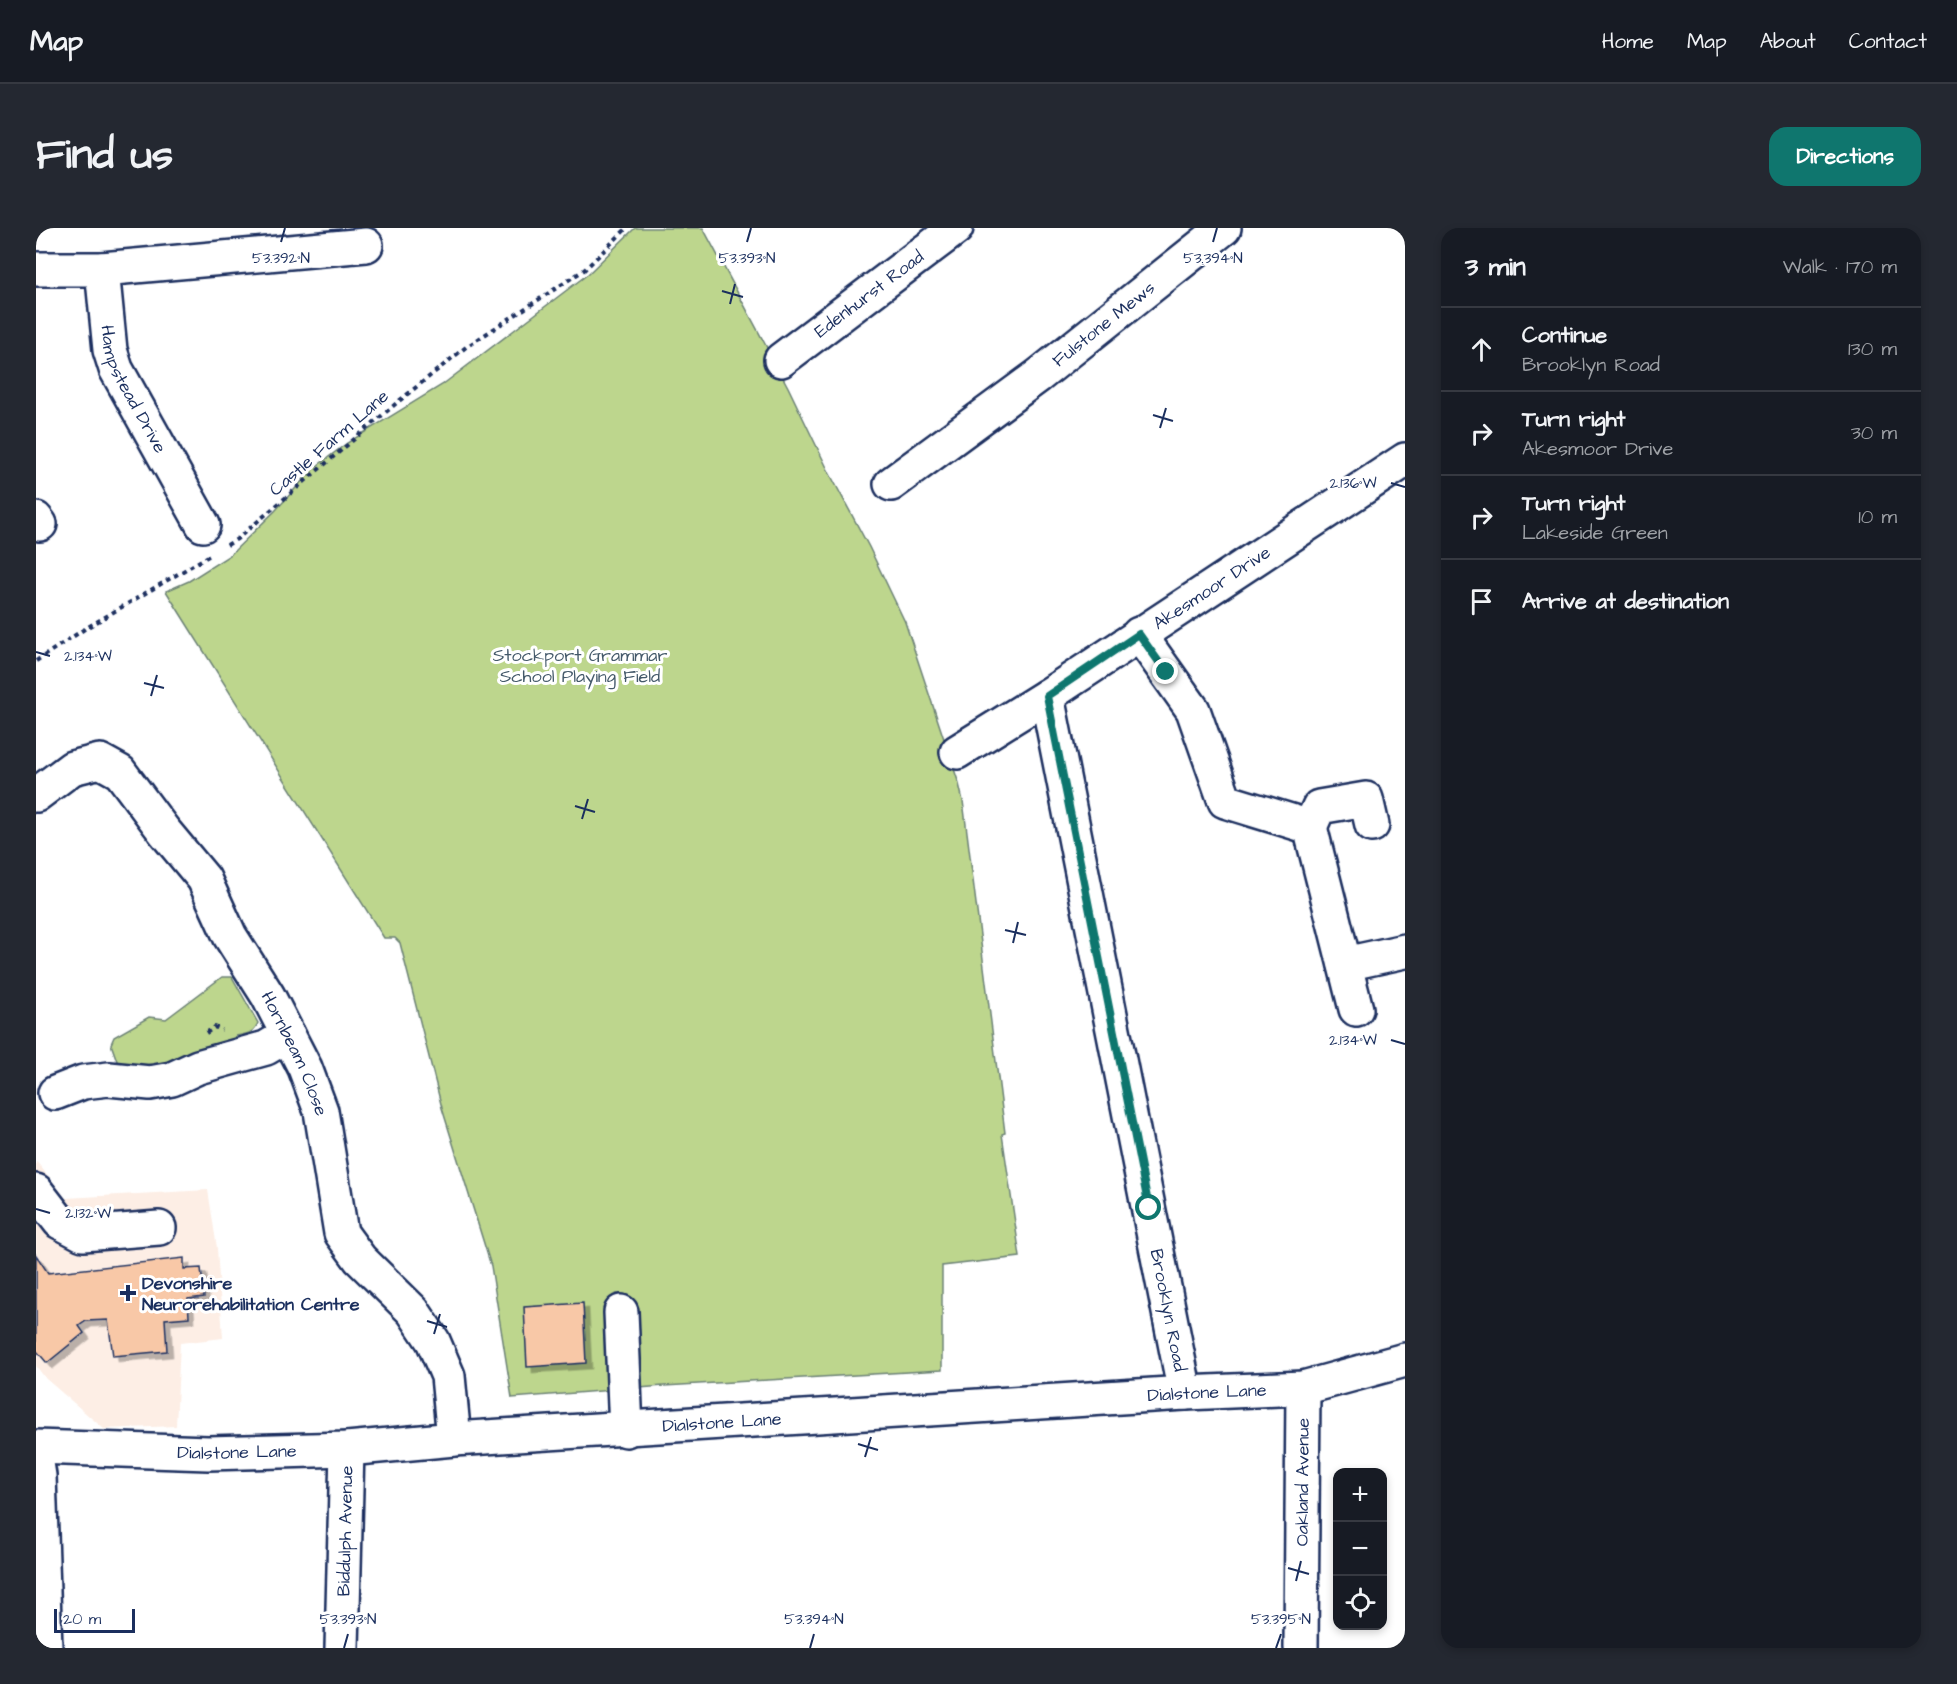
<!DOCTYPE html>
<html lang="en">
<head>
<meta charset="utf-8">
<style>
  :root { --surface:#171b24; --page:#242831; --text:#f1f3f6; --muted:#9ea1a6; --line:#363941; --accent:#0f766e }
  body { margin:0; font-family:"Architects Daughter",sans-serif; background:var(--page); color:var(--text) }
  .controls { position:absolute; right:18px; bottom:18px; display:grid; overflow:hidden; border-radius:12px; box-shadow:0 3px 9px #0003 }
  .controls button { width:54px; height:54px; display:grid; place-items:center; padding:0; border:0; border-bottom:2px solid var(--line); background:var(--surface); color:var(--text); font:30px sans-serif }
  .scale { position:absolute; left:18px; bottom:15px; width:81px; box-sizing:border-box; padding-left:6px; border:3px solid #1b2f5e; border-top:0; font-size:16px; line-height:21px; white-space:nowrap; color:#1b2f5e; -webkit-text-stroke:4px #fff; paint-order:stroke }
  .stop { position:absolute; width:18px; height:18px; margin:-14px; border:4px solid #0f766e; border-radius:50%; background:#fff }
  .stop.end { background:#0f766e; border-color:#fff; box-shadow:0 2px 6px #0008 }
  .list { margin:0; padding:0; list-style:none }
  h2 { display:flex; justify-content:space-between; align-items:center; height:78px; margin:0; padding:0 24px; font-size:26px }
  h2 small { font-size:20px; font-weight:400; color:var(--muted) }
  .list li { display:grid; grid-template-columns:39px 1fr auto; gap:18px; align-items:center; box-sizing:border-box; height:84px; padding:0 24px; border-top:2px solid var(--line) }
  .list b { display:block; font-size:22px; white-space:nowrap }
  .list p { margin:0; font-size:20px; white-space:nowrap; color:var(--muted) }
  .list em { font-size:20px; font-style:normal; color:var(--muted) }
  .icon { flex:none; width:33px; height:33px; fill:none; stroke:currentColor; stroke-width:2; stroke-linecap:round; stroke-linejoin:round }
  .map { position:relative; flex:none; width:1369px; height:1420px; overflow:hidden; border-radius:18px }
  header { display:flex; align-items:center; gap:36px; box-sizing:border-box; height:84px; padding:0 30px; background:var(--surface); border-bottom:2px solid var(--line) }
  header strong { font-size:28px }
  nav { display:flex; gap:33px; margin-inline-start:auto; font-size:21px }
  .intro { display:flex; align-items:center; justify-content:space-between; box-sizing:border-box; height:144px; padding:0 36px }
  h1 { margin:0; font-size:42px }
  .button { padding:15px 27px; border-radius:18px; background:var(--accent); color:#fff; font-size:21px; font-weight:700 }
  main { display:flex; gap:36px; padding:0 36px }
  aside { flex:1; background:var(--surface); border-radius:18px; box-shadow:0 3px 9px #0003 }
  .map>svg:first-child { display:block }
  .built { fill:#fdeee5 }
  .green { fill:#bdd68d; stroke:#6c8276; stroke-width:1.5 }
  .building { fill:#f8c8a7; stroke:#1b2f5e; stroke-width:1.5; filter:url(#shadow) }
  .lines { fill:none; stroke-linecap:round; stroke-linejoin:round }
  .minor-casing { stroke:#1b2f5e; stroke-width:38 }
  .path { stroke:#1b2f5e; stroke-width:4; stroke-dasharray:4.5 4.5; stroke-linecap:butt }
  .minor { stroke:#fff; stroke-width:33 }
  .route { stroke:#0f766e; stroke-width:8 }
  .ticks { fill:none; stroke:#1b2f5e; stroke-width:2 }
  .poi-dot { fill:#1b2f5e; stroke:#fff; stroke-width:2 }
  .labels { text-anchor:middle; dominant-baseline:central; stroke-width:6; stroke-linejoin:round; paint-order:stroke }
  .street-label { font-size:18px; fill:#1b2f5e; stroke:#fff }
  .park-label { font-size:18px; fill:#44596a; stroke:#fff }
  .poi-label { font-size:18px; font-weight:bold; fill:#1b2f5e; stroke:#fff; text-anchor:start }
  .ticks-label { font-size:15px; text-anchor:middle; fill:#1b2f5e; stroke:#fff; stroke-width:6; stroke-linejoin:round; paint-order:stroke }
</style>
</head>
<body>
<header>
<strong>Map</strong>
<nav><a>Home</a><a>Map</a><a>About</a><a>Contact</a></nav>
</header>
<div class="intro"><h1>Find us</h1><a class="button">Directions</a></div>
<main>
<div class="map">
<svg width="1369" height="1420" viewBox="0 0 1369 1420">
  <defs>
    <filter id="shadow"><feDropShadow dx="5.5" dy="5.5" stdDeviation="0" flood-color="#0004"/></filter>
  </defs>
  <rect width="100%" height="100%" fill="#fff"/>
  <filter id="ink" filterUnits="userSpaceOnUse"><feTurbulence type="fractalNoise" baseFrequency=".0167" numOctaves="2"/><feDisplacementMap in="SourceGraphic" scale="12" xChannelSelector="R" yChannelSelector="G"/><feConvolveMatrix kernelMatrix="1 2 1 2 8 2 1 2 1" color-interpolation-filters="sRGB"/></filter>
  <g filter="url(#ink)">
    <path class="built" d="M0,933L30,970L172,962L181,1020L187,1110L144,1115L140,1198L68,1201L10,1151L0,1138Z"/>
    <path class="green" d="M599,0H667L752,159L794,246L833,319L869,394L923,556L927,573L969,905L966,906L984,1029L906,1038V1142L628,1158L476,1170L455,1038L406,880L364,715L359,710H348L130,363L153,353L194,327L239,283L277,241L311,215L406,157L552,46Z
      M186,749H196L222,795C217,806 211,806 200,808L192,819L140,839L93,842L81,833L75,816L78,809L113,789L130,791Z"/>
    <path class="building" d="M0,1027L12,1045L148,1030V1041L165,1040L168,1069L152,1071L153,1089L129,1091L131,1123L77,1128L72,1092L50,1093L43,1098L48,1105L11,1135L0,1122Z
      M547,1075L550,1135L491,1139L488,1079Z"/>
    <g class="lines">
      <defs>
        <g id="minor">
          <path d="M0,41H66L330,17"/>
          <path id="s1" d="M66,41L74,122L80,141L167,297"/>
          <path id="s2" d="M745,132L920,0"/>
          <path id="s3" d="M855,256L1002,148L1188,0"/>
          <path d="M0,291L4,296"/>
          <path d="M1103,406L1157,482L1189,573L1274,599L1320,781"/>
          <path id="s4" d="M1011,468L1149,1165"/>
          <path id="s5" d="M921,524L1011,468L1369,232"/>
          <path id="s6" d="M0,567L36,540L64,533L84,544L128,603L168,651L194,708L232,768L269,840L285,883L305,1005L324,1031L377,1083L397,1113L412,1148L418,1211"/>
          <path d="M1274,599L1283,579L1330,571L1336,597"/>
          <path d="M1309,736L1369,723"/>
          <path d="M19,865L47,854L73,851L114,855L136,851L162,839L230,820L252,807"/>
          <path d="M0,963L24,994L47,1006L123,1000"/>
          <path d="M585,1084L590,1202"/>
          <path id="s7" d="M0,1219L172,1225L311,1221L418,1211L1149,1165L1267,1160L1369,1132"/>
          <path d="M0,1229L3,1248L9,1420"/>
          <path id="s8" d="M306,1420L311,1221"/>
          <path id="s9" d="M1265,1420L1267,1160"/>
        </g>
      </defs>
      <use href="#minor" class="minor-casing"/>
      <path class="path" d="M191,317L201,311L363,173L430,119L548,42L591,0
        M0,433L47,402L174,327
        M170,805L179,799L186,802"/>
      <use href="#minor" class="minor"/>
    </g>
  </g>
  <g class="lines" filter="url(#ink)">
    <path class="route" d="M1113,980L1011,468L1103,406L1130,444"/>
  </g>
  <path class="ticks" d="M245,14L249,0M711,14L715,0M1177,14L1181,0M686,63L707,69M694,76L699,56M1117,187L1137,193M1124,200L1130,180M1355,255L1369,259M0,424L14,428M108,455L128,460M115,468L121,447M539,578L559,584M546,591L552,571M969,702L990,707M977,715L982,694M1355,812L1369,816M0,981L14,985M391,1093L411,1099M398,1106L404,1086M822,1216L842,1222M829,1229L835,1209M1252,1340L1273,1346M1260,1353L1265,1333M308,1420L312,1406M774,1420L778,1406M1240,1420L1245,1406"/>
  <path class="poi-dot" d="M89 1056h6v6h6v6h-6v6h-6v-6h-6v-6h6z"/>
  <g class="labels">
    <g class="street-label">
      <text stroke="none"><textPath href="#s2" startOffset="110">Edenhurst Road</textPath></text>
      <text stroke="none"><textPath href="#s3" startOffset="266">Fulstone Mews</textPath></text>
      <text stroke="none"><textPath href="#s1" startOffset="126">Hampstead Drive</textPath></text>
      <text transform="translate(293 215) rotate(-41)">Castle Farm Lane</text>
      <text stroke="none"><textPath href="#s5" startOffset="303">Akesmoor Drive</textPath></text>
      <text stroke="none"><textPath href="#s6" startOffset="430">Hornbeam Close</textPath></text>
      <text stroke="none"><textPath href="#s4" startOffset="626">Brooklyn Road</textPath></text>
      <text stroke="none"><textPath href="#s7" startOffset="1173">Dialstone Lane</textPath></text>
      <text stroke="none"><textPath href="#s7" startOffset="687">Dialstone Lane</textPath></text>
      <text stroke="none"><textPath href="#s7" startOffset="201">Dialstone Lane</textPath></text>
      <text stroke="none"><textPath href="#s9" startOffset="166">Oakland Avenue</textPath></text>
      <text stroke="none"><textPath href="#s8" startOffset="117">Biddulph Avenue</textPath></text>
    </g>
    <g class="park-label">
      <text x="544" y="427">Stockport Grammar<tspan x="544" dy="21">School Playing Field</tspan></text>
    </g>
    <g class="poi-label">
      <text x="106" y="1055">Devonshire<tspan x="106" dy="21">Neurorehabilitation Centre</tspan></text>
    </g>
  </g>
  <g class="ticks-label">
    <text x="245" y="35">53.392°N</text>
    <text x="711" y="35">53.393°N</text>
    <text x="1177" y="35">53.394°N</text>
    <text x="1317" y="260">2.136°W</text>
    <text x="52" y="433">2.134°W</text>
    <text x="1317" y="817">2.134°W</text>
    <text x="52" y="990">2.132°W</text>
    <text x="312" y="1396">53.393°N</text>
    <text x="778" y="1396">53.394°N</text>
    <text x="1245" y="1396">53.395°N</text>
  </g>
</svg>
<div class="controls">
<button>+</button>
<button>−</button>
<button><svg class="icon" aria-label="locate" viewBox="0 0 24 24"><circle cx="12" cy="12" r="6"/><path d="M12 2v4M12 18v4M2 12h4M18 12h4"/></svg></button>
</div>
<div class="scale">20 m</div>
<div class="stop" style="left:1113px;top:980px"></div>
<div class="stop end" style="left:1130px;top:444px"></div>
</div>
<aside>
<h2>3 min<small>Walk · 170 m</small></h2>
<ul class="list">
<li><svg class="icon" aria-label="ahead" viewBox="0 0 24 24"><path d="M12 20V5M6 11l6-6 6 6"/></svg><div><b>Continue</b><p>Brooklyn Road</p></div><em>130 m</em></li>
<li><svg class="icon" aria-label="right" viewBox="0 0 24 24"><path d="M7 20v-9h11M14 6l5 5-5 5"/></svg><div><b>Turn right</b><p>Akesmoor Drive</p></div><em>30 m</em></li>
<li><svg class="icon" aria-label="right" viewBox="0 0 24 24"><path d="M7 20v-9h11M14 6l5 5-5 5"/></svg><div><b>Turn right</b><p>Lakeside Green</p></div><em>10 m</em></li>
<li><svg class="icon" aria-label="arrive" viewBox="0 0 24 24"><path d="M6 21V4h12l-3 4 3 4H6"/></svg><div><b>Arrive at destination</b></div></li>
</ul>
</aside>
</main>
</body>
</html>
